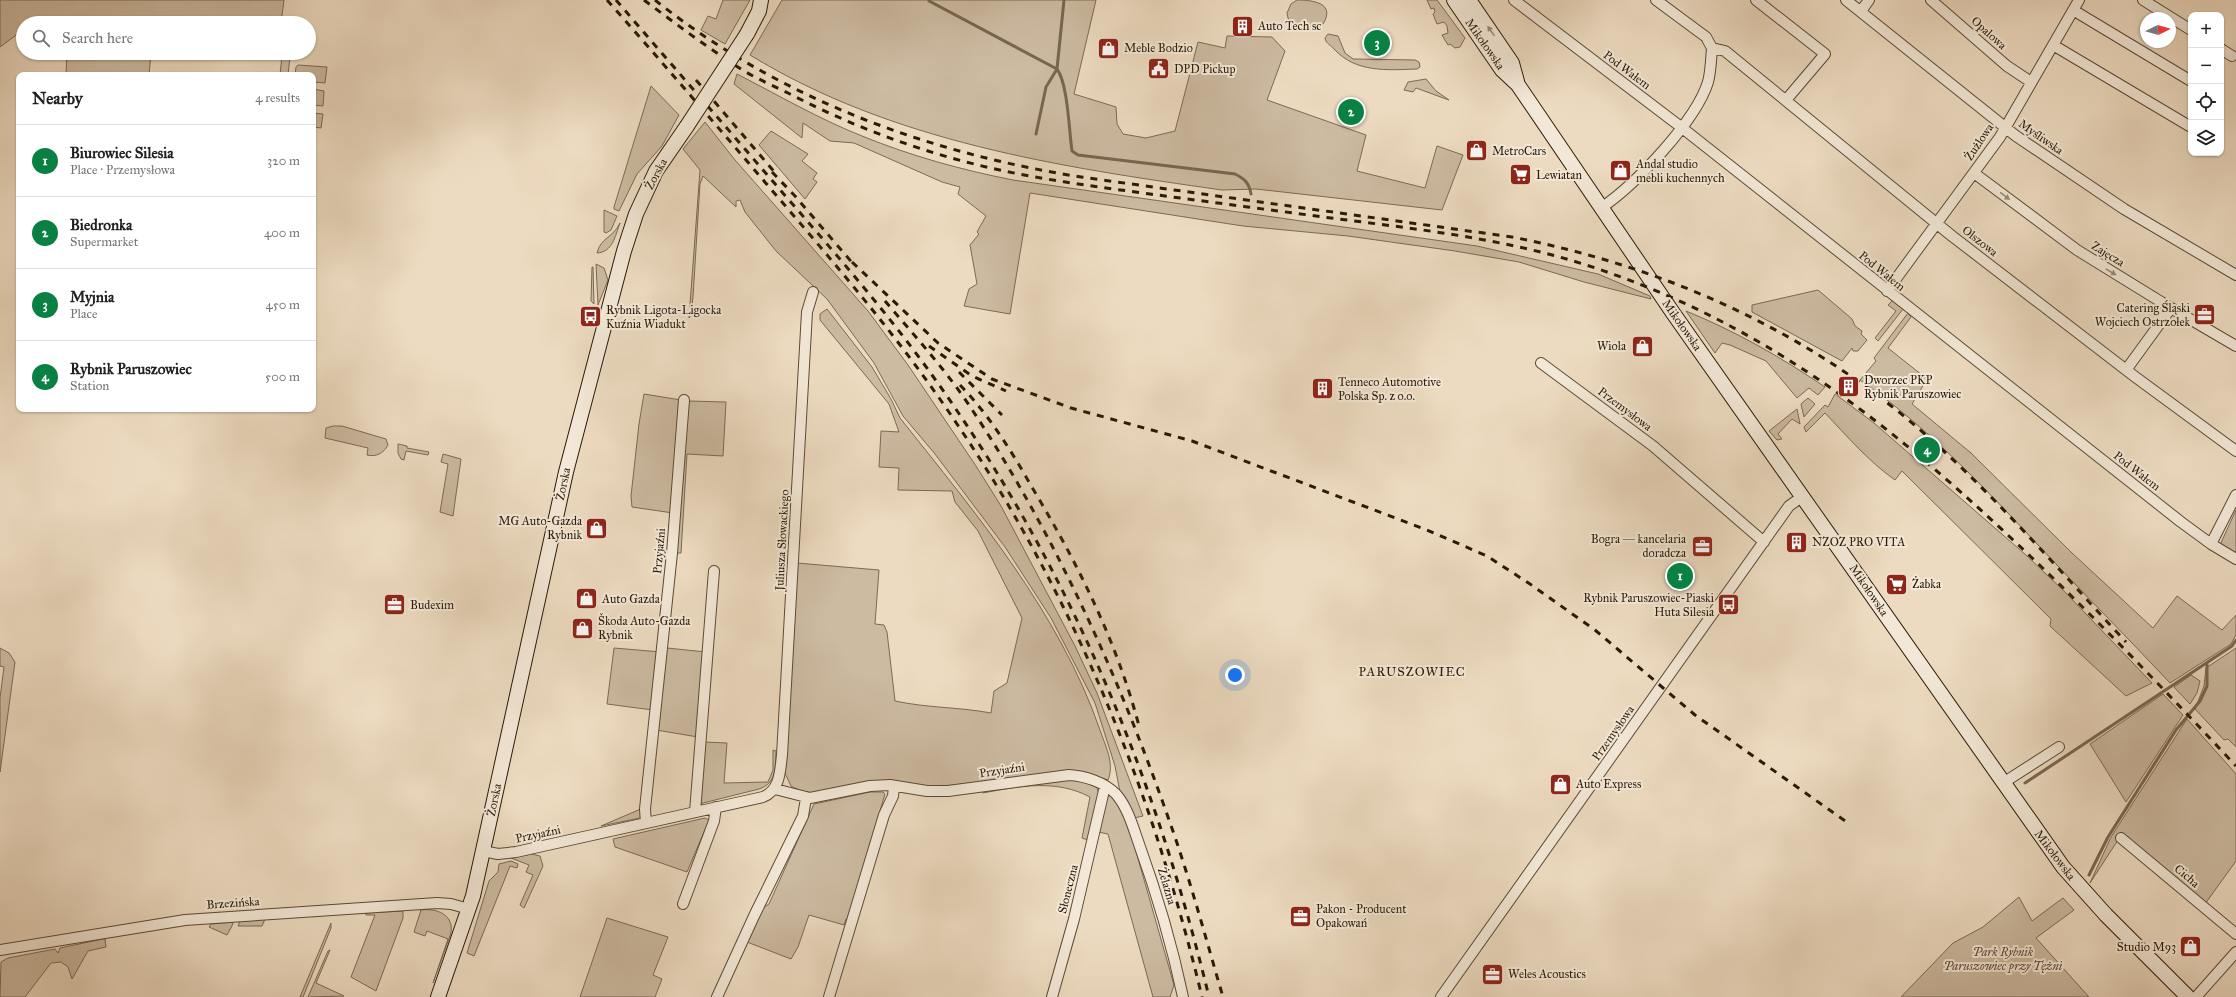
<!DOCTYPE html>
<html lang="en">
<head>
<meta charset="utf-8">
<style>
  :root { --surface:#fff; --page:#f6f6f6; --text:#202124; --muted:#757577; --line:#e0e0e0; --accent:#0b8043 }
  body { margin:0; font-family:"IM FELL Great Primer",serif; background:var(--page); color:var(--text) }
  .controls { position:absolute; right:12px; top:12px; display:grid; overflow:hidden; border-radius:8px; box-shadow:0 1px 3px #0004 }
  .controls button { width:36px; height:36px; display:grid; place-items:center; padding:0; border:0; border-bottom:1px solid var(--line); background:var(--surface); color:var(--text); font:20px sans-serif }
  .compass { position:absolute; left:2140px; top:12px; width:36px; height:36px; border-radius:50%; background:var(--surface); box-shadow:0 1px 3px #0004; rotate:85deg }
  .you { position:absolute; left:1235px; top:675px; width:14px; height:14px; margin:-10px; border:3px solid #fff; border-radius:50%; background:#1a73e8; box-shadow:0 0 0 6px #1a73e833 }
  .badge { display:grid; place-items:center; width:26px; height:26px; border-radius:50%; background:var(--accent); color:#fff; font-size:13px; font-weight:700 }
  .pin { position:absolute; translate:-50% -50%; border:2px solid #fff; box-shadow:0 1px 4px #0006 }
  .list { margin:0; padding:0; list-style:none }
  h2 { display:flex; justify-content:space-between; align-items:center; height:52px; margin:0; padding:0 16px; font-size:17px }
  h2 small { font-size:13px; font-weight:400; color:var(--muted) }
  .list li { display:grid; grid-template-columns:26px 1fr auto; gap:12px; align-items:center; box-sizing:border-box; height:72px; padding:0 16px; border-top:1px solid var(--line) }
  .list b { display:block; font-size:15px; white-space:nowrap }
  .list p { margin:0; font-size:13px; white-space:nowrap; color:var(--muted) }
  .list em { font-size:13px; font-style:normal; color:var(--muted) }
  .icon { flex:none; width:22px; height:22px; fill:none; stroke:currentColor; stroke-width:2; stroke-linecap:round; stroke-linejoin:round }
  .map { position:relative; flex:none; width:2236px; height:997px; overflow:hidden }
  .search { position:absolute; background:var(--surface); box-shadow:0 1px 3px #0004; left:16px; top:16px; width:300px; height:44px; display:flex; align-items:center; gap:10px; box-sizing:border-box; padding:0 14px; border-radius:22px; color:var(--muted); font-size:15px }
  .panel { position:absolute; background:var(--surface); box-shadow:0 1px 3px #0004; left:16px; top:72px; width:300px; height:340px; border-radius:8px }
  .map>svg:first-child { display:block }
  .green { fill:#ccbaa1; stroke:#7b6a54 }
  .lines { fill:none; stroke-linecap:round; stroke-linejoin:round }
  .stream { stroke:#776651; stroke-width:3 }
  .minor-casing { stroke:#5b4a36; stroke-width:12 }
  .secondary-casing { stroke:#2a1907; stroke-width:16 }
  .minor { stroke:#f3e8d7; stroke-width:10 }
  .secondary { stroke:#f3e8d7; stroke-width:14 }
  .rail { stroke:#2a1907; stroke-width:3; stroke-dasharray:7 7; stroke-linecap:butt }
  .secondary-bridge-casing { stroke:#2a1907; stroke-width:16; stroke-linecap:butt }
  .secondary-bridge { stroke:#f3e8d7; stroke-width:14 }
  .oneway { fill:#998b79 }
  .labels { text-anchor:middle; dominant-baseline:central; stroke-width:4; stroke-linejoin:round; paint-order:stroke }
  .poi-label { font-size:12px; fill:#2a1907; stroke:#f3e8d7; text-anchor:start }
  .street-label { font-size:12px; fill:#2a1907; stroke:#f3e8d7 }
  .park-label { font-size:12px; font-style:italic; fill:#5b4935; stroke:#f3e8d7 }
  .neighbourhood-label { font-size:13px; letter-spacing:1px; fill:#2a1907; stroke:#f3e8d7 }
</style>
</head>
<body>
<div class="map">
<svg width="2236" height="997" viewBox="0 0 2236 997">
  <rect width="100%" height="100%" fill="#eddbc1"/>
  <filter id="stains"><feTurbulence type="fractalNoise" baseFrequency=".005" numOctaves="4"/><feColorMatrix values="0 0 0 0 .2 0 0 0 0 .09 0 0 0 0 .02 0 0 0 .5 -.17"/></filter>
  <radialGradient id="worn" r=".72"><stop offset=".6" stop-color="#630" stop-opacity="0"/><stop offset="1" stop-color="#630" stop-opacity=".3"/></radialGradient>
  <path class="green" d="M0,0H284L281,23H68L37,20L33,23H23V30L0,47Z
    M723,0H750L725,44L701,30L708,16L716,19Z
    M782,0H1096L1074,94L1116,107L1117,124L1123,134L1146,138L1175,131L1198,42L1225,48L1227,36L1272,37L1285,51L1267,100L1366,135L1357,171L1425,188L1437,146L1463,155L1442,210L1256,189L1222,190C1060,167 892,142 750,55Z
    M1297,0C1313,0 1336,3 1323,24C1309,35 1289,32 1287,13L1291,4Z
    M1427,0H1437L1465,38L1460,47L1455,48L1450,44L1448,45L1442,35L1448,33L1447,26L1444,22L1437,24L1433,14L1435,12L1434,8L1431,9Z
    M1328,34L1338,36L1345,53L1353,59L1415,60L1419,62L1420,67L1417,69C1387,70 1356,73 1334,49C1331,45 1326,44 1325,38Z
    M67,53H151L149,75H66Z
    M282,55L290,57L288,75H280Z
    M298,65L327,67L325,83L313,82V75H295L296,67Z
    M737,74C778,95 819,119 862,136C911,156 962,170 1013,180L1477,246L1598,274L1650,296L1651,299L1584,282L1519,262L1455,251L1348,236L1243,226L1030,193L1010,314L964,306L969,289L977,284L970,245L979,234L977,232L986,216L958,194L960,187L942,182L854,143L830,141L803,123L802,138L734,84Z
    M1426,79L1436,91L1449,100L1416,88L1413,92L1404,90L1408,82Z
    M651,86L679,115L662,146L637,174L619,211L614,209V207Z
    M313,89L324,91L323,106L313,105Z
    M313,113L323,114L321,128L313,127Z
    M705,122L735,160L868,311L908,365L976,466L1001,506L1075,646L1097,693L1143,816L1134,818L1120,792L1115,766L1095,703L1051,618L1005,547L935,454L903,416L874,363L827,299L776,251L745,212L740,200L736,201V207L703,176L700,184L693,297L691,315L689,318L700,170L683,149Z
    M771,131L808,154L802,161L817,173L813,179L817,182L805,199L759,145Z
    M604,210L617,216L611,230L606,233L604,232Z
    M620,223C615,236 613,252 597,253C601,237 613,238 620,223Z
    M596,264L604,268L608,280L598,305Z
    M592,267H593L594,304L591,301Z
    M1818,290L1852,319L1855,326L1862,331L1861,334L1867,340L1858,351H1853L1852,348L1842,361L1752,312V305Z
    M1893,300L1903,309L1878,341L1875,338L1896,311L1888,305Z
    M827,309L872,367L891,399L900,418C977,515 1059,612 1100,730C1105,745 1115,764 1108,780L1081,772L1069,771L938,787L872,781L812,793L801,791L791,786L784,771L797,563L879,570L875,624L884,625L887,632L895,701C927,708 959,707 991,713L994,691L1007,683L1022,618L978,531L955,502L952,491L898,490L899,468L879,467L881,431L899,432L889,404L820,320V314Z
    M1686,311C1735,331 1781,357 1825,387L1818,395L1809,388L1797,398L1766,361L1730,345L1722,343L1715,353Z
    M1908,313L1911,317L1888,348L1927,379L1912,404L1971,453L2072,553L2153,628L2177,596L2222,630L2236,615V635L2231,644L2170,683C2126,636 2081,591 2038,545C1983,486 1926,426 1860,380L1876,361L1874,358Z
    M644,394L681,400L673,513L632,507L631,496L639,424Z
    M1835,394L1874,423L2026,555L2065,592L2152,683L2126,696L2050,626L2051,619L1902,471L1895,480C1868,461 1847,436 1825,413L1806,432L1804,427L1825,405L1828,407Z
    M1808,398L1815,404L1804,417L1801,404Z
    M689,401L726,402L723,456L687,454L681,553H675L686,405Z
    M1797,409L1800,424L1792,419L1778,434L1782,439L1777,440L1769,431Z
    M333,426H342L386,439L388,445C383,454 376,457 367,455L368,448L325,438L326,428Z
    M398,444L407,446V448L429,452L428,455L406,451L404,460L401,459L398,453Z
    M443,454L461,459L453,516L440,512L448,464L441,462Z
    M2236,510V555L2220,545Z
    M671,594L667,648L706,652L698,737L656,730Z
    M0,648L9,653L15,662L0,772V698L4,667L0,666Z
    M614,648L661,652L643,812L640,818L601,826L643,808L653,710L607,704Z
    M2236,648V747L2228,739L2224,740L2195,709L2204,686L2206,668Z
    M2191,675L2200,681L2197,693L2190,704L2174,687Z
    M2163,694L2183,715L2126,802L2090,744Z
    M2187,719L2236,774V861L2205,904L2118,840L2090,883L2111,837Z
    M703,742L727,743L724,783L768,782L773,770V750L776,751C775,768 777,783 759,789L699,804Z
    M1076,778L1096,785L1099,794L1088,840L1082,838L1090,797C1056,779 1020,786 983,793L982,790Z
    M870,792H883L885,794L848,919H846L844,925L809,915L798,947L791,959L747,942L761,909L769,904L814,804Z
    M1111,795L1122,811L1133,841L1174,985L1170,997H1153L1108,834L1098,832L1106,797Z
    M705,818L709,820L687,872L615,847L613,839Z
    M531,854L540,856L543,866L524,908L520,905L533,875L526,872L529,865L511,858Z
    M511,861L518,864L517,868L510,866L474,956L467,953L489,881L498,872L499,864Z
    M2019,897L2032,921L2063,898L2074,910L2036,938L2089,997H1901L1953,943L1983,927Z
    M421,910C436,908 454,914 451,933L433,983L448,939L427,931L425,936L414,932Z
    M403,911V918L376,991L351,977L375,915H366L365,913Z
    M607,918L668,937L653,975L662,979L655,997H580Z
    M265,919L262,926H238L240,921Z
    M232,922L233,924L227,935L209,927L211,924Z
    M331,923V928L303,997H300Z
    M103,939H105L106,947L88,951L72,979L68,967L61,962L51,963L25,997H0L1,962L8,958L55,949L58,953L60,948Z
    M330,950L316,983L344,996L308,997L328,951Z"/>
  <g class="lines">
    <path class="stream" d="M929,1L1057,69C1068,84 1069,131 1072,151L1078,155L1235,174C1245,179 1249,183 1251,194
      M1036,134L1046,87L1057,69L1064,0
      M2025,783L2232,646L2236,640
      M2089,875L2108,837L2176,730L2200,701L2207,686V663"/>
    <defs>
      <path id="minor" d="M1514,0L1681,127L2181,522L2211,544L2236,559
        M1656,0L1706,37L1712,48L1725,51L1952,236L2134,376L2236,451
        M1756,0L1825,54L1786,100
        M1846,0L2016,136L2124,209L2236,275
        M1931,0L2007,66L2031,82
        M2143,0L2191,30
        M2073,10L2191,81
        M1861,11L1869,0
        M2053,45L2191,127
        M2221,49L2232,56
        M1974,173L2077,250L2171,308L2236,346
        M1601,208C1635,185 1696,121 1708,82C1711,71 1711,59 1712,48
        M1887,291L2000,137L2079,0
        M1541,363L1653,446L1764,542
        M2126,370L2171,308
        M2211,544L2236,495
        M2003,783L2059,747
        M775,789L810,798L870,786L890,785L927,791H948L1069,775C1085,776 1104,782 1116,794C1128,808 1133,827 1139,844C1157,894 1172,945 1183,997
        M695,812L714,571
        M646,823L645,809L672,553L684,400
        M2121,838L2236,934
        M483,851L498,854L516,852L763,797C780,790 780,772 782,755L807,312L813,292
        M683,904L714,821L716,807
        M0,950L185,920L437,903L451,904L469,909
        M717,997L754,916L803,816L806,798
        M829,997L884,815L893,796L894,786
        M1052,997L1074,919L1105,786
        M1441,997L1789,506L1803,496
        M2196,997L2236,952"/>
      <path id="secondary" d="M1454,0L1502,70L1518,85L1673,313L2063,867L2106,915L2188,997
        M1469,0L1512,63L1518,85
        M747,34L759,11L761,0
        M438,997L473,896L566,472L624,251L636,214L656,171L687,126"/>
    </defs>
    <use href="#minor" class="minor-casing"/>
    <use href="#secondary" class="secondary-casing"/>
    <use href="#minor" class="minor"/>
    <use href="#secondary" class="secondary"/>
    <path class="rail" d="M607,0C662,62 716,125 770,188C835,264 901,340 957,424C1075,598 1153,793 1202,997
      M616,0C671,64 727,128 782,192C834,252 886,311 932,375C1067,562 1155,774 1209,997
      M644,0C676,24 708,48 741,69C757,79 774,86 790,94C850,125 913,149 978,165C1035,179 1092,186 1150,194C1210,202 1271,210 1331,218C1416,229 1501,238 1583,264C1756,319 1881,416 2011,538C2089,611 2163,688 2236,766
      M655,0C778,98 927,153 1081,177L1512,237C1661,266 1802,328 1918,428C1993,493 2058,569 2126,642
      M696,80L777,175
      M772,172L795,196L855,266
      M852,262L938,343L992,379L1071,408L1192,441L1427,530L1487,556L1530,584L1595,630L1695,715L1848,823
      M885,301C914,335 944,368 969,405C1059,540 1125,690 1177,843C1194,894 1208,946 1223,997
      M929,346L972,376L1006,391
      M959,372L1002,415
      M960,385C990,416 1012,452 1033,489C1078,564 1117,642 1139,726"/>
    <defs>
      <path id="secondary-bridge" d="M687,126L747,34"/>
    </defs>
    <use href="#secondary-bridge" class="secondary-bridge-casing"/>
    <use href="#secondary-bridge" class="secondary-bridge"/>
  </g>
  <defs><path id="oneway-solid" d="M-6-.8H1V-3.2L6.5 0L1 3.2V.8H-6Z"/></defs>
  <g class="oneway">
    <use href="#oneway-solid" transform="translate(1491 31) rotate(-125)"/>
    <use href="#oneway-solid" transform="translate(2005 196) rotate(37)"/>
    <use href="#oneway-solid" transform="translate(2111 272) rotate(31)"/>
  </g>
  <defs>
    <symbol id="building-square" viewBox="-11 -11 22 22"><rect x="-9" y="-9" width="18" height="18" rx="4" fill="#8f2418" stroke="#f3e8d7"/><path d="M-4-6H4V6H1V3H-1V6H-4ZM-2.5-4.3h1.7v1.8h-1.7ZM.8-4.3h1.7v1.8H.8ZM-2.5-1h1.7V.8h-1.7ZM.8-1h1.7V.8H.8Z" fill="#fff"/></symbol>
    <symbol id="shop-square" viewBox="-11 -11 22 22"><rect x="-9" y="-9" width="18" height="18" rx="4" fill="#8f2418" stroke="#f3e8d7"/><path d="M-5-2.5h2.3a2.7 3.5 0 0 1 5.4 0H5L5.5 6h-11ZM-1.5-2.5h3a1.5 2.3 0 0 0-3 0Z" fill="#fff"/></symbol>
    <symbol id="civic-square" viewBox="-11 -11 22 22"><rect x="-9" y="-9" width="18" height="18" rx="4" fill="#8f2418" stroke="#f3e8d7"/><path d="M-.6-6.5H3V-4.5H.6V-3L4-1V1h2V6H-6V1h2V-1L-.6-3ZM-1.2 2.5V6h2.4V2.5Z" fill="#fff"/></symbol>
    <symbol id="supermarket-square" viewBox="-11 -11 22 22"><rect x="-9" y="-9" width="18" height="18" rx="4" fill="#8f2418" stroke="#f3e8d7"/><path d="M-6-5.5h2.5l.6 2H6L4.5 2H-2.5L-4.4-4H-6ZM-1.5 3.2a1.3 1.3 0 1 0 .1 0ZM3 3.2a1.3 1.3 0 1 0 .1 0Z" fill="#fff"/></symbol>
    <symbol id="office-square" viewBox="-11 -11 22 22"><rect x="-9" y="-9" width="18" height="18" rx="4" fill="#8f2418" stroke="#f3e8d7"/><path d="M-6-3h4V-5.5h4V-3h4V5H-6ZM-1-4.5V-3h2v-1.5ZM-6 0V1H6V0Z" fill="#fff"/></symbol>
    <symbol id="bus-square" viewBox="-11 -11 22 22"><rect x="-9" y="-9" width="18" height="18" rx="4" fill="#8f2418" stroke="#f3e8d7"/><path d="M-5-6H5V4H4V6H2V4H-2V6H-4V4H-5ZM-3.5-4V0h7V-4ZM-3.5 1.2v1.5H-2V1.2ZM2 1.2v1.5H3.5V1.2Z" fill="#fff"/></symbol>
  </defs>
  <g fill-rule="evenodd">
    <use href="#building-square" x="1230" y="14" width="25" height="25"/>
    <use href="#shop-square" x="1096" y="36" width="25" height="25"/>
    <use href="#civic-square" x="1146" y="56" width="25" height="25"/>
    <use href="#shop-square" x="1464" y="138" width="25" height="25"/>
    <use href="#shop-square" x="1608" y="158" width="25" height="25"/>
    <use href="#supermarket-square" x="1508" y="162" width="25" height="25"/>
    <use href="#office-square" x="2192" y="302" width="25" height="25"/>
    <use href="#bus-square" x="578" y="304" width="25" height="25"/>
    <use href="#shop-square" x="1630" y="334" width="25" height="25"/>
    <use href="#building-square" x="1836" y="374" width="25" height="25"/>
    <use href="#building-square" x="1310" y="376" width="25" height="25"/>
    <use href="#shop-square" x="584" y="516" width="25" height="25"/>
    <use href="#building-square" x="1784" y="530" width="25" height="25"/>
    <use href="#office-square" x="1690" y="534" width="25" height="25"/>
    <use href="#supermarket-square" x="1884" y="572" width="25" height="25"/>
    <use href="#shop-square" x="574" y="586" width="25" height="25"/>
    <use href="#office-square" x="382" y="592" width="25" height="25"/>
    <use href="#bus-square" x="1716" y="592" width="25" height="25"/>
    <use href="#shop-square" x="570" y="616" width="25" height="25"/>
    <use href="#shop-square" x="1548" y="772" width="25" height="25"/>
    <use href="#office-square" x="1288" y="904" width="25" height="25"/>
    <use href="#shop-square" x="2178" y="934" width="25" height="25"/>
    <use href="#office-square" x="1480" y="962" width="25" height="25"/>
  </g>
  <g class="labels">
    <g class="poi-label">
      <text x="1258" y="26">Auto Tech sc</text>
      <text x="1124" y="48">Meble Bodzio</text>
      <text x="1174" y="69">DPD Pickup</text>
      <text x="1492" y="151">MetroCars</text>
      <text x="1636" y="164">Andal studio<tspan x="1636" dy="14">mebli kuchennych</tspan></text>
      <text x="1536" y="175">Lewiatan</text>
      <text x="2190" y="308" text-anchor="end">Catering Śląski<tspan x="2190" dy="14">Wojciech Ostrzołek</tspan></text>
      <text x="606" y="310">Rybnik Ligota-Ligocka<tspan x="606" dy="14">Kuźnia Wiadukt</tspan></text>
      <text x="1626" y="346" text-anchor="end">Wiola</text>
      <text x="1864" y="380">Dworzec PKP<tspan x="1864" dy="14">Rybnik Paruszowiec</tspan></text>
      <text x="1338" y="382">Tenneco Automotive<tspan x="1338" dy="14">Polska Sp. z o.o.</tspan></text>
      <text x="582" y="521" text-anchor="end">MG Auto-Gazda<tspan x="582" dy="14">Rybnik</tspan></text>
      <text x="1686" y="539" text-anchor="end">Bogra — kancelaria<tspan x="1686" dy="14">doradcza</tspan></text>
      <text x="1812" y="542">NZOZ PRO VITA</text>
      <text x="1912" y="584">Żabka</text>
      <text x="1714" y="598" text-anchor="end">Rybnik Paruszowiec-Piaski<tspan x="1714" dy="14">Huta Silesia</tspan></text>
      <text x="602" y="599">Auto Gazda</text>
      <text x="410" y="605">Budexim</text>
      <text x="598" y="621">Škoda Auto-Gazda<tspan x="598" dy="14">Rybnik</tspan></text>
      <text x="1576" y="784">Auto Express</text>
      <text x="1316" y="909">Pakon - Producent<tspan x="1316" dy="14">Opakowań</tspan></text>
      <text x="2176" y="947" text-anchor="end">Studio M93</text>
      <text x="1508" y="974">Weles Acoustics</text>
    </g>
    <g class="street-label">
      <text transform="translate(1989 33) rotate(42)">Opalowa</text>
      <text transform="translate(1485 44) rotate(55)">Mikołowska</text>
      <text transform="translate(1627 70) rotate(37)">Pod Wałem</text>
      <text transform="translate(2041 137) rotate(35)">Myśliwska</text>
      <text transform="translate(1979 142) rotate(-56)">Żużlowa</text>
      <text transform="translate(656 174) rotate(-62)">Żorska</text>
      <text transform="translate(1980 241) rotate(38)">Olszowa</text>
      <text transform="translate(2108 254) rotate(32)">Zajęcza</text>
      <text transform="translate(1882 271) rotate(39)">Pod Wałem</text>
      <text transform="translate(1682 325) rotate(55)">Mikołowska</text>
      <text transform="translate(1625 409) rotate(37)">Przemysłowa</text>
      <text transform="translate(2137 471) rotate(38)">Pod Wałem</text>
      <text transform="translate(563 484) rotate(-78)">Żorska</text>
      <text transform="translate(782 540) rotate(-87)">Juliusza Słowackiego</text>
      <text transform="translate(659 551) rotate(-85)">Przyjaźni</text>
      <text transform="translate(1869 590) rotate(56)">Mikołowska</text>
      <text transform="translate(1613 733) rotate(-55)">Przemysłowa</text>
      <text transform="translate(1002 770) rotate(-9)">Przyjaźni</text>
      <text transform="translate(494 800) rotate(-78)">Żorska</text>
      <text transform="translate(538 834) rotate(-12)">Przyjaźni</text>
      <text transform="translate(2055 855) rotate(53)">Mikołowska</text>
      <text transform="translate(2187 876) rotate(40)">Cicha</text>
      <text transform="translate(1167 886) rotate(73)">Żelazna</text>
      <text transform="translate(1068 889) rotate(-76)">Słoneczna</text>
      <text transform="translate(233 903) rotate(-4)">Brzezińska</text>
    </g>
    <g class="park-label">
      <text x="2003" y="952">Park Rybnik<tspan x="2003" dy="14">Paruszowiec przy Tężni</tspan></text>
    </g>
    <g class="neighbourhood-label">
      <text x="1412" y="672">PARUSZOWIEC</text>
    </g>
  </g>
  <rect width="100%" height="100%" filter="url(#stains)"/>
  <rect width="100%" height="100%" fill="url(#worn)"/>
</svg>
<div class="controls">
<button>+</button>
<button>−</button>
<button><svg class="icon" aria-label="locate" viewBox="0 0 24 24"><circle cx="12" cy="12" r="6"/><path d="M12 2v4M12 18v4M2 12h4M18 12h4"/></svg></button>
<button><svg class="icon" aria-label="layers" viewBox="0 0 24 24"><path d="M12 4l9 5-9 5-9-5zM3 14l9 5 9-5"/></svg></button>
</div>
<svg class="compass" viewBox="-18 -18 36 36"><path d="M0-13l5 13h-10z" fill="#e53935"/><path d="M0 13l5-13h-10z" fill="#757577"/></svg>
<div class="you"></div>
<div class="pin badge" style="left:1680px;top:576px">1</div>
<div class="pin badge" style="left:1351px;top:112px">2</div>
<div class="pin badge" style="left:1377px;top:43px">3</div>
<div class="pin badge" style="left:1927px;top:450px">4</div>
<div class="search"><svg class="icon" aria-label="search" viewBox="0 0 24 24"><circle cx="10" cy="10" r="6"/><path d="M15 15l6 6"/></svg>Search here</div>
<section class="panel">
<h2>Nearby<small>4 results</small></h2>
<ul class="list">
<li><span class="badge">1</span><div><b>Biurowiec Silesia</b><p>Place · Przemysłowa</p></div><em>320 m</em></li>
<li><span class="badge">2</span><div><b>Biedronka</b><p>Supermarket</p></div><em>400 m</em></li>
<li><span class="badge">3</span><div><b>Myjnia</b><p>Place</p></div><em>450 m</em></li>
<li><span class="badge">4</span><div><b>Rybnik Paruszowiec</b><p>Station</p></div><em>500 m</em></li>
</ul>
</section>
</div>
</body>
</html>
